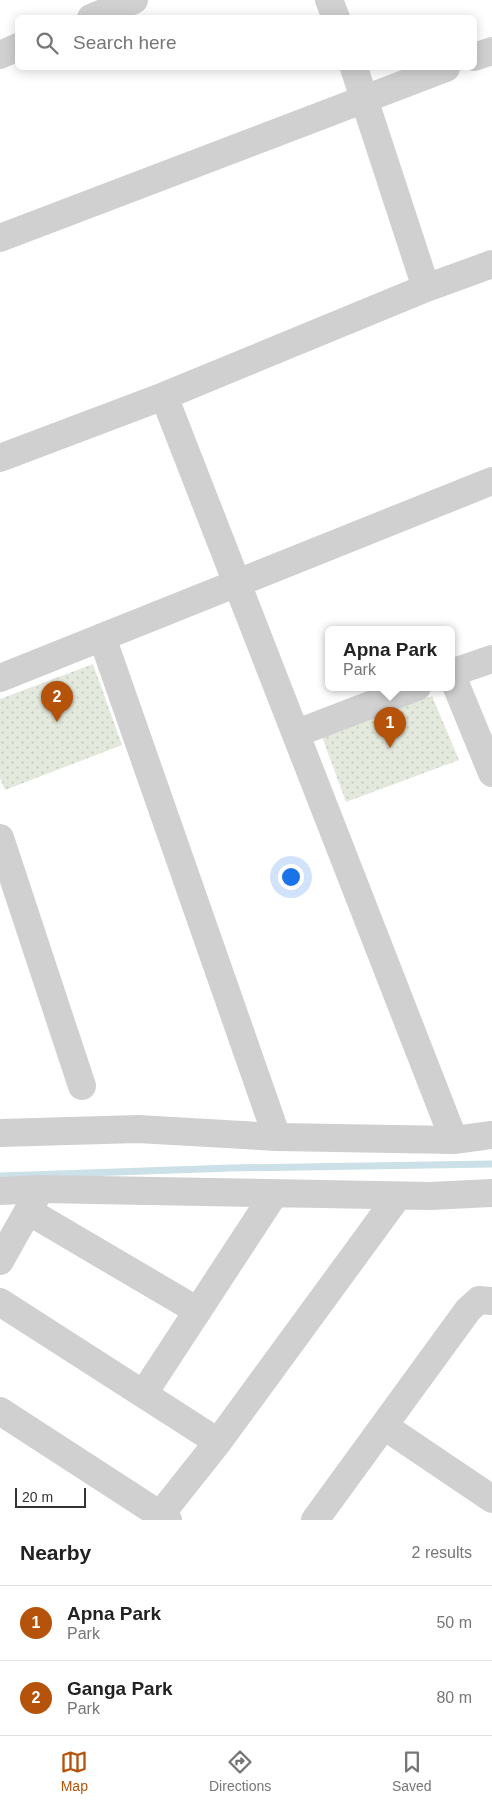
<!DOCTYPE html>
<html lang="en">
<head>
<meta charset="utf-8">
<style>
  :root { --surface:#fff; --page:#f6f6f6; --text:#222; --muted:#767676; --line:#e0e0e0; --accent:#b45309 }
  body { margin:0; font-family:Arial,sans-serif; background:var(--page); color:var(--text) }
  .scale { position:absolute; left:15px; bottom:12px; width:71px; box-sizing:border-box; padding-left:5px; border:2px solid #333; border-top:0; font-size:14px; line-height:18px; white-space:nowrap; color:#333; -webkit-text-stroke:4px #fff; paint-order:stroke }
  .you { position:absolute; left:290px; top:876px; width:18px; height:18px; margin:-12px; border:4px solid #fff; border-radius:50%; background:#1a73e8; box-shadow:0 0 0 8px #1a73e833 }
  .badge { display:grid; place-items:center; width:32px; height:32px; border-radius:50%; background:var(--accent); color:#fff; font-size:16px; font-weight:700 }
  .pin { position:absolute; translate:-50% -41px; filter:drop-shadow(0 1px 2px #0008) }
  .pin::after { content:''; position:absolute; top:26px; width:18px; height:15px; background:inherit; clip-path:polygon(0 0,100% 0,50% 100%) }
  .popup { position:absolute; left:325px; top:626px; width:130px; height:65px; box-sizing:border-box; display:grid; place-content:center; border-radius:8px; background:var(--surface); filter:drop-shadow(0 1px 4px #0005); font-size:16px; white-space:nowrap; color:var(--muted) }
  .popup b { font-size:19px; color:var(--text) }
  .popup::after { content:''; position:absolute; left:50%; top:100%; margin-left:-10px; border:10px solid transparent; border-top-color:var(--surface) }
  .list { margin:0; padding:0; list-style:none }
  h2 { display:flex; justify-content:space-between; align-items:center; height:65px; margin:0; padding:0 20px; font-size:21px }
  h2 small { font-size:16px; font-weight:400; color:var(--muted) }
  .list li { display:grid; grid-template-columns:32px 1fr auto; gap:15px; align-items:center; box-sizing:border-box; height:75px; padding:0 20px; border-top:1px solid var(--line) }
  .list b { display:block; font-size:19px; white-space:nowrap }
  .list p { margin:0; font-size:16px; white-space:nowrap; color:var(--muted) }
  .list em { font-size:16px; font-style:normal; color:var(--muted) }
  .icon { flex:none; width:28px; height:28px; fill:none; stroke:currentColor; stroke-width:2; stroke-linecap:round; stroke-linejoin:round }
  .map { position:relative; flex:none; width:492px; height:1520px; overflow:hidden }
  .search { position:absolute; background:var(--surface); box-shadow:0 2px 12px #0003; left:15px; right:15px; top:15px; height:55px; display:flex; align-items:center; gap:12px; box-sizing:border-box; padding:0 18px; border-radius:8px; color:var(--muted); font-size:19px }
  .sheet { height:215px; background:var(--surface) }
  nav { display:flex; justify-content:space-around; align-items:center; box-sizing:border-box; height:70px; border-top:1px solid var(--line); background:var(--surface); font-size:14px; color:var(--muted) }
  nav a { display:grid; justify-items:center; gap:2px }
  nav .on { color:var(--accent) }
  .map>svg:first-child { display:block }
  .park { fill:url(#park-dots) }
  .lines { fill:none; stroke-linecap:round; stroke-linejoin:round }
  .stream { stroke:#cbe0e7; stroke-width:7 }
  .minor { stroke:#d0d0d0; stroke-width:28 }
</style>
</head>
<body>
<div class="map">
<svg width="492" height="1520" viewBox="0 0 492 1520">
  <defs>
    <pattern id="park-dots" width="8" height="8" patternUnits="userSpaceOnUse" patternTransform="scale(1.25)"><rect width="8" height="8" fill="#e4e9dd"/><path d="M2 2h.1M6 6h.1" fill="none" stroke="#c4c8be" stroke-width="1.8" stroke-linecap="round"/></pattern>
  </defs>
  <rect width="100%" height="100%" fill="#fff"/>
  <path class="park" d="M93,664L122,745L5,790L0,778V699Z
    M432,696L459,760L346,802L322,737Z"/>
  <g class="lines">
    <path class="stream" d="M0,1176L231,1168L492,1164"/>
    <path class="minor" d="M329,0L336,18
      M91,18L134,0
      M0,55L18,47
      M474,57L492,51
      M354,68L426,288
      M0,238L446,68
      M164,396L454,1140
      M0,458L164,396L426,288L492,264
      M102,637L277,1137
      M451,673L492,773
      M451,673L492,659
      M0,678L492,481
      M297,733L417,687
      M0,838L82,1086
      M0,1133L138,1129L277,1137L454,1140L492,1135
      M0,1191L40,1189L430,1196L492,1193
      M28,1211L198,1311
      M0,1261L37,1195
      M0,1302L218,1442
      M144,1393L274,1194
      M0,1411L168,1520
      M384,1426L492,1499
      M160,1515L218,1442L398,1196
      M315,1520L468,1310L479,1300L492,1301"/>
  </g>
</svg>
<div class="scale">20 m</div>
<div class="you"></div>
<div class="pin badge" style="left:390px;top:748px">1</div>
<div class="popup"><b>Apna Park</b>Park</div>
<div class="pin badge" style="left:57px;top:722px">2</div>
<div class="search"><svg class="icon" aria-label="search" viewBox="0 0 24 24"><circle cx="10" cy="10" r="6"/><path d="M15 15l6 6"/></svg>Search here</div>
</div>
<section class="sheet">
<h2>Nearby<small>2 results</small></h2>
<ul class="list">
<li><span class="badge">1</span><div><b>Apna Park</b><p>Park</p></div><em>50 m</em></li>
<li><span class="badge">2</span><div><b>Ganga Park</b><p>Park</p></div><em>80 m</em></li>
</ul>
</section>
<nav>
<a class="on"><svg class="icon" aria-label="map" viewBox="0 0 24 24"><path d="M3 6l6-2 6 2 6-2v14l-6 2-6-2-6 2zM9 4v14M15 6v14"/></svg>Map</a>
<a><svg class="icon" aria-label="directions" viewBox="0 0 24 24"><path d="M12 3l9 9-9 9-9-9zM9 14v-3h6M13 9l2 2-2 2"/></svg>Directions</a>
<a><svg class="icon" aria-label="saved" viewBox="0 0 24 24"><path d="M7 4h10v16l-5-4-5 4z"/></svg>Saved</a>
</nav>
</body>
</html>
